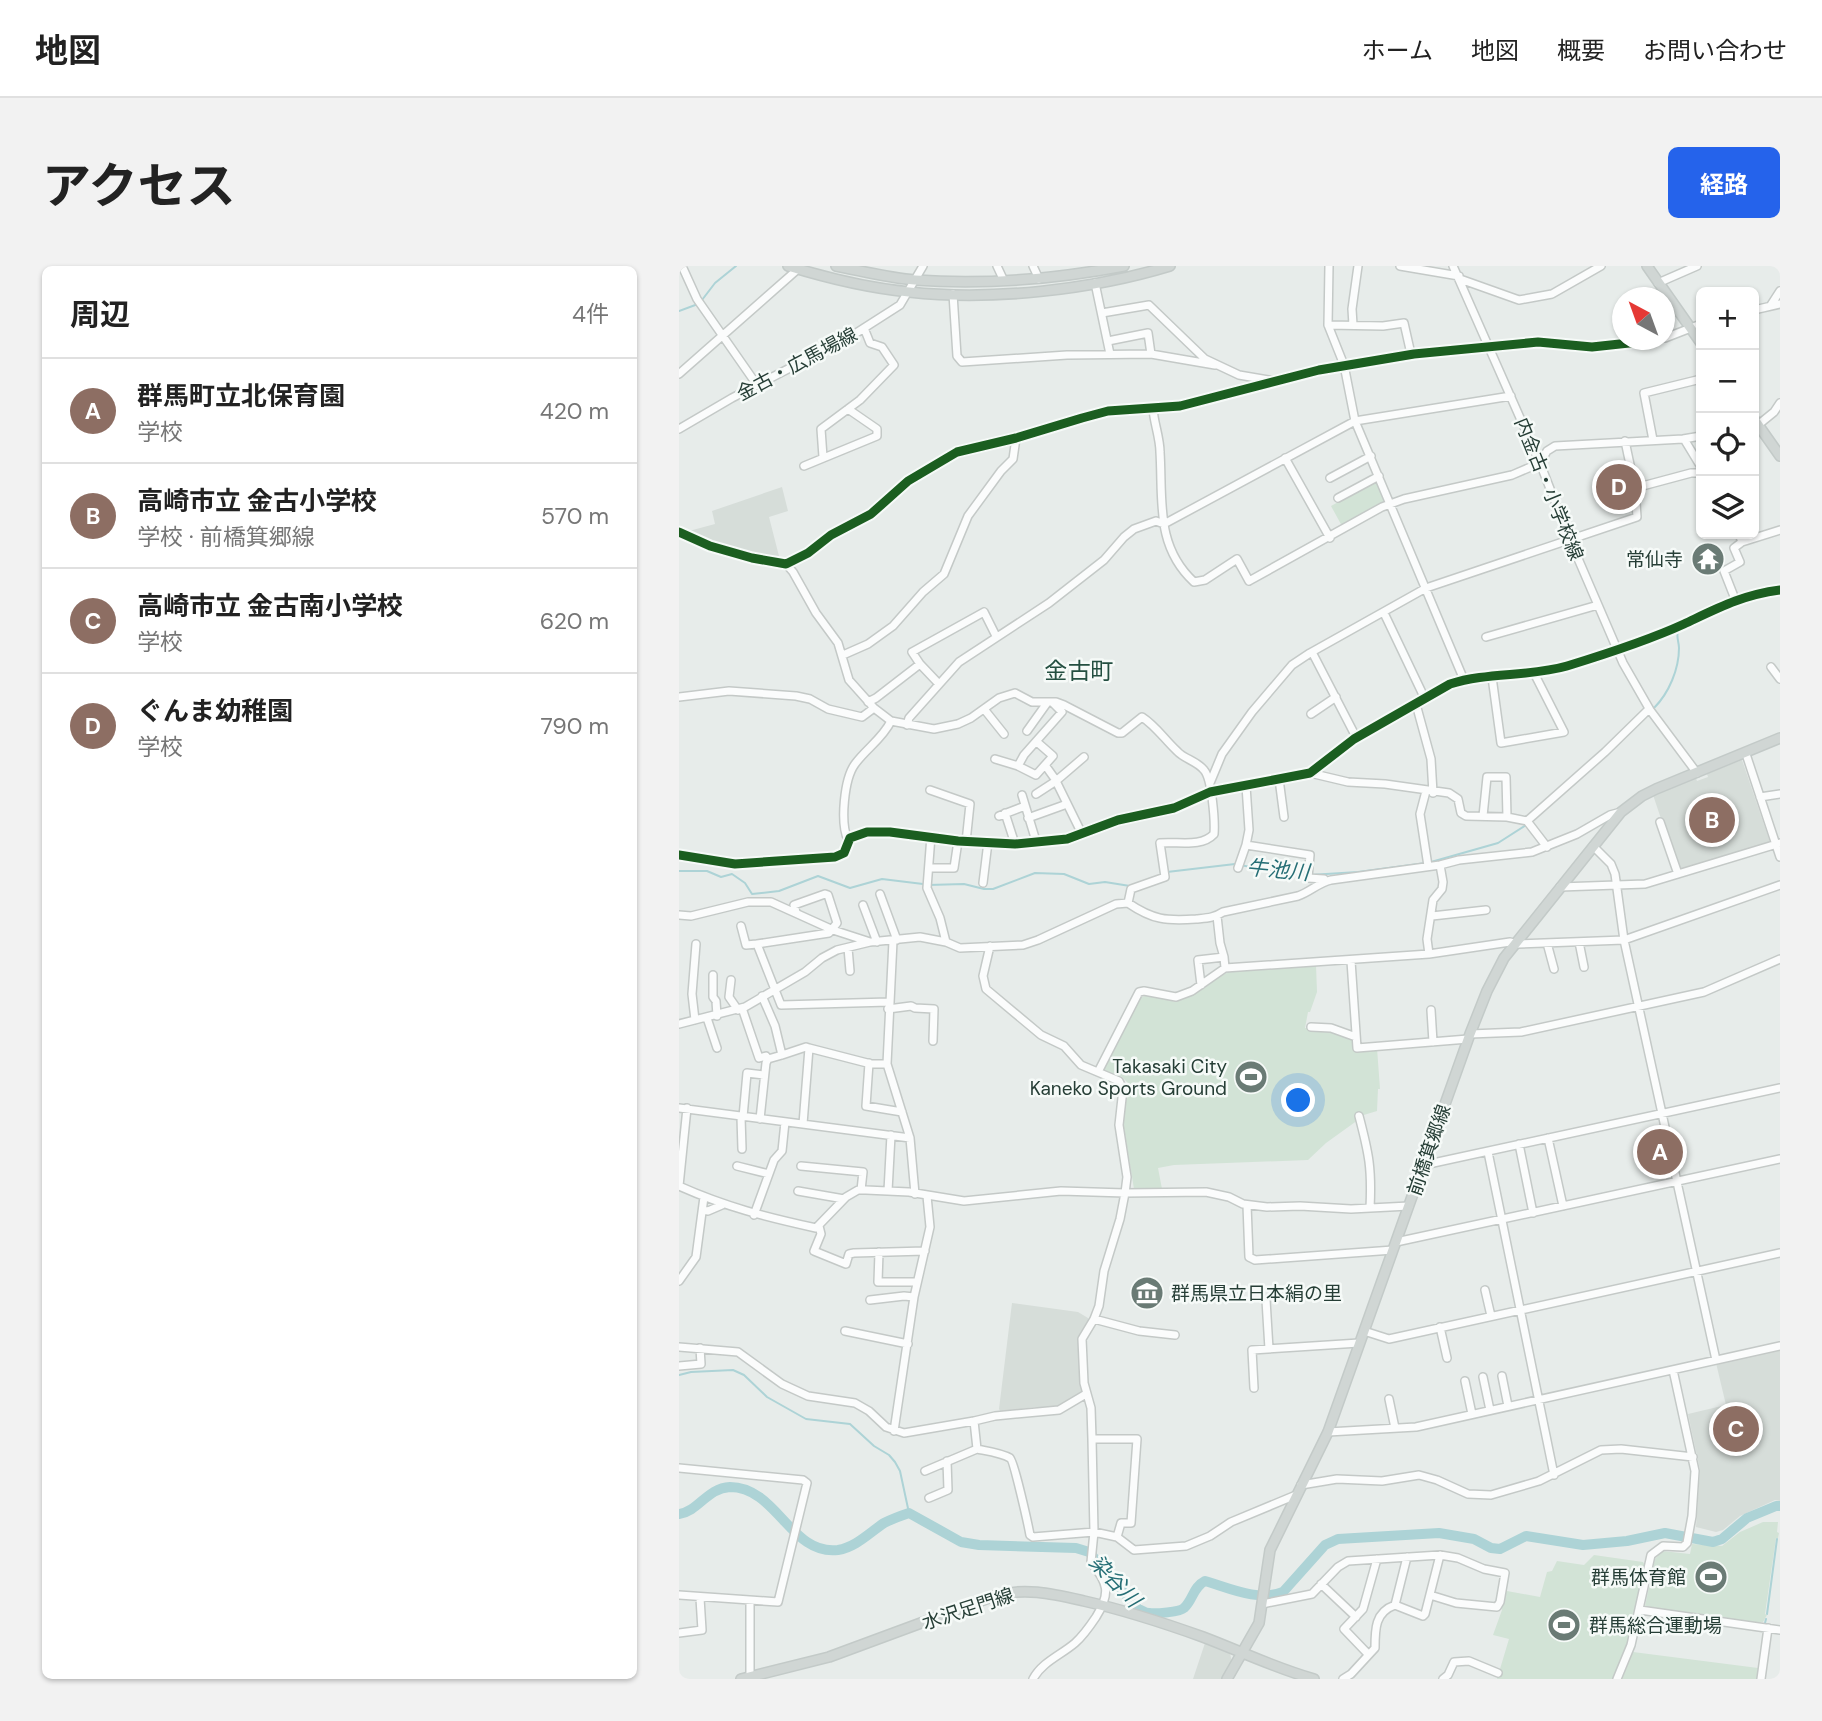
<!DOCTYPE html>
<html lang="ja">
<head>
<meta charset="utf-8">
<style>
  :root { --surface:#fff; --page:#f2f2f2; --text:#222; --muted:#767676; --line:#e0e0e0; --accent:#2563eb }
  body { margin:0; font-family:"DM Sans","Noto Sans JP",sans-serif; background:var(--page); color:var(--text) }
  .controls { position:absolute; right:21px; top:21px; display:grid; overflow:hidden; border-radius:10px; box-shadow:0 2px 5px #0004 }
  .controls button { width:63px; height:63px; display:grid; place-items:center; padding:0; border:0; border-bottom:2px solid var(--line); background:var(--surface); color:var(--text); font:35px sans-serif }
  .compass { position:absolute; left:933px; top:21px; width:63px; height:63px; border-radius:50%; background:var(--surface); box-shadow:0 2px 5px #0004; rotate:319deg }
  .you { position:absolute; left:620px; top:835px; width:24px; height:24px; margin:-18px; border:5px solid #fff; border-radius:50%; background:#1a73e8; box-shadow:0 0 0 10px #1a73e833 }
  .badge { display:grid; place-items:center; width:46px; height:46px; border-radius:50%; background:var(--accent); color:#fff; font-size:23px; font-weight:700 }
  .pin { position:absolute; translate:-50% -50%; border:4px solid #fff; box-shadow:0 2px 7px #0006 }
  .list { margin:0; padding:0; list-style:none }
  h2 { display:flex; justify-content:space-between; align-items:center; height:91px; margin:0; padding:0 28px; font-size:30px }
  h2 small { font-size:23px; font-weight:400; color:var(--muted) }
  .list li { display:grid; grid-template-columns:46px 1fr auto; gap:21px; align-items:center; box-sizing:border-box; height:105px; padding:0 28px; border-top:2px solid var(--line) }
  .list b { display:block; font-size:26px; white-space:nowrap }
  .list p { margin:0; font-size:23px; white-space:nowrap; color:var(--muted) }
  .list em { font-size:23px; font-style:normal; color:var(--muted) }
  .icon { flex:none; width:38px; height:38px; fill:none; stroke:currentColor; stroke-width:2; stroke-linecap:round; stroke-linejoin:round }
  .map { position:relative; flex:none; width:1101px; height:1413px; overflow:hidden; border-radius:10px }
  header { display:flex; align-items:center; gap:42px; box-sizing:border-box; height:98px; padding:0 35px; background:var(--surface); border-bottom:2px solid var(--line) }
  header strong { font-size:33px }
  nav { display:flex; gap:38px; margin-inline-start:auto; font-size:24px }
  .intro { display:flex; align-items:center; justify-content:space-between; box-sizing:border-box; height:168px; padding:0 42px }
  h1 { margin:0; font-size:49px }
  .button { padding:18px 32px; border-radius:10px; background:var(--accent); color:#fff; font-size:24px; font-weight:700 }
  main { display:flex; gap:42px; padding:0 42px }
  aside { flex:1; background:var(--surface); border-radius:10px; box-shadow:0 2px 5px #0004 }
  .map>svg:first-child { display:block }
  .built { fill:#d6ddd9 }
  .green { fill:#d2e3d6 }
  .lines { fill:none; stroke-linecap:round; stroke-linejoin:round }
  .stream { stroke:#add3d6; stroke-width:2 }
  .river { stroke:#add3d6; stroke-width:10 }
  .minor-casing { stroke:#c4c9c7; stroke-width:10 }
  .major-casing { stroke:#c3cac8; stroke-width:12 }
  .minor { stroke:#fbfcfc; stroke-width:7 }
  .major { stroke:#d0d6d4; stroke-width:9 }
  .cycleway-casing { stroke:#f6faf8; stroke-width:13 }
  .cycleway { stroke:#1b5e20; stroke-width:9 }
  .labels { text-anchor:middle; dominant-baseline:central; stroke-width:5; stroke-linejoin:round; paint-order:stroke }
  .street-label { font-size:19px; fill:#263e36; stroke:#f6faf8 }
  .poi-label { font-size:19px; fill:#263e36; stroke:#f6faf8; text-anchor:end }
  .water-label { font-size:21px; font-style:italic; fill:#256e75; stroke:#f6faf8 }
  .quarter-label { font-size:23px; fill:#244f41; stroke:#f6faf8 }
</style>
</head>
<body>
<header>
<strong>地図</strong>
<nav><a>ホーム</a><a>地図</a><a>概要</a><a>お問い合わせ</a></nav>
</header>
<div class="intro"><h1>アクセス</h1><a class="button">経路</a></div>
<main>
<aside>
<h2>周辺<small>4件</small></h2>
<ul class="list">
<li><span class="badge" style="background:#8d6e63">A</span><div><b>群馬町立北保育園</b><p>学校</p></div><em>420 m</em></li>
<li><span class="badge" style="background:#8d6e63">B</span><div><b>高崎市立 金古小学校</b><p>学校 · 前橋箕郷線</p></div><em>570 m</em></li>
<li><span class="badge" style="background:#8d6e63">C</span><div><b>高崎市立 金古南小学校</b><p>学校</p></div><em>620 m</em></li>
<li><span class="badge" style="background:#8d6e63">D</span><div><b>ぐんま幼稚園</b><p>学校</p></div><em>790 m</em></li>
</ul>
</aside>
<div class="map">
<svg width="1101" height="1413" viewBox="0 0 1101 1413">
  <rect width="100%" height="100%" fill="#e7ecea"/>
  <path class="built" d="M103,221L109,245L90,251L101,294L60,286L10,268V265L36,258L33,245Z
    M1063,494L1092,579L1000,606L974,529L1017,512L1018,515L1029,511L1028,508Z
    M333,1037L399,1046L409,1052L410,1055L404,1064L400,1079L404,1126L380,1142L356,1141L322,1146L320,1143Z
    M1101,1082V1235L1096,1234L1061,1250L1044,1264L1037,1266L1017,1261L1021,1204L1009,1148L1047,1139L1037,1097Z
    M526,1377L551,1387L553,1397L546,1413H514Z"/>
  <path class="green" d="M700,214L708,236L663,260L652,240Z
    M637,699L638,726L631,746H629L626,762L654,764L675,772V784L698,782L701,823H699L698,845L678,851L679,854L647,877L629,894L495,899L479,902L483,923H455L444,856L448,816L442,810L425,804L424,800L458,733L468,729L497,736L551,705Z
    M1084,1256H1099L1098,1266L1100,1267L1099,1272H1097L1086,1348L1088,1349L1084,1356L1073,1357L1026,1351L966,1340L976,1293L983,1285L1011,1288L1013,1278L1043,1280L1061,1266Z
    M915,1289L964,1296L966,1299L949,1376L934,1413H818L830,1373L814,1369L823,1344L824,1327L828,1325L861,1331L868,1306L873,1305L878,1295L905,1299Z
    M954,1386L1079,1402L1078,1413H943Z"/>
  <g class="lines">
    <path class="stream" d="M23,34L36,17L57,0
      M0,45L19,38
      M1076,333L1101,329
      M975,442C990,427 1000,403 1000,382C1000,376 997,371 999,365L1045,344
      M894,519L951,466
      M752,596L819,577L847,559
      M561,599L603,607L625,609
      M0,605H28L42,611L53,608L66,617L73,628L100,625L139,610L171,622L203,613L244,618
      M488,606L556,598
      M631,609L679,606L747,597
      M249,619L285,618L305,623H314L356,607L385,608L410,618L426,616L451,620
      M0,1109L12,1106L54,1104L65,1109L88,1131L127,1153L171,1158L195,1180L210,1189L216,1196L221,1205L230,1247
      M1088,1348L1098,1273
      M1086,1357L1087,1353"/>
    <path class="river" d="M0,1248C20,1245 28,1222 51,1221C98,1221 112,1290 159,1284C177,1281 190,1267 205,1257C213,1253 221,1250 230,1247L282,1276L300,1279L397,1282L410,1286L459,1343C463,1344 466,1347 470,1347C476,1348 501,1346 505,1342C514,1334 514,1321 526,1315C550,1322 579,1336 604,1326L646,1279L659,1273L760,1267L795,1273L812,1282L821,1283L847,1270L904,1279L948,1275L986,1267L1034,1276L1043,1273L1068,1252L1097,1240H1101"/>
    <defs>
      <path id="minor" d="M3,0L18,33L78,119
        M318,0L325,15
        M354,0L360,13
        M650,0L649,59L665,99L676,155L785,414
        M721,0L780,10
        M774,0L861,197L891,274L944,397L971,444L1018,507
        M781,13L840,34L873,28L922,0
        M416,17L431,88
        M979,17L1018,0
        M274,28L278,90L283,96L388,89L472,88L536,99
        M1092,39L1101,25
        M1075,44L1101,38
        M423,47L470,39L526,93L560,109L595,115
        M649,59L704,60L725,57L732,88
        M674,59L673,43L679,0
        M986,72L1022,58
        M429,75L469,67L472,88
        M0,108L119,3
        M474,143C475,157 481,172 481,186C484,234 476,280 515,316L526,314L558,293L570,315L703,241L725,233L833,209L861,197L868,185L876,180L1004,173L1022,170
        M1079,159L1095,146L1101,137
        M0,163L53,132L171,71L221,39L244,0
        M1005,173L1022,201
        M974,174L965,127L1022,113
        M144,191L142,163L181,134L215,99L203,81L191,77L185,62
        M606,192L651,272
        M125,200L198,170V163L169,143
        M651,212L692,190
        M956,222L1012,207H1022
        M659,232L700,210
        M0,266L31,280L73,292L107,298L129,287L152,269L192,248L229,215L278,186L337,172L403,152L429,145L501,140L640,104L735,88L859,76L913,81L978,74
        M1060,268L1063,276L1101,264
        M107,298L114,306L137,347L159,377L170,414L195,442L212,455L255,463L279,458L292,452L320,432L336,427L353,436H377L385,439L439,467H443L463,451C477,460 486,474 498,485C505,493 518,495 525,504C533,513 536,555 535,568C522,582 498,575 481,577L486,611L452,623L449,637
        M1056,333L1045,305L1061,296L1055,282L1063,276
        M705,347L746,433
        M807,371L919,339
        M633,386L677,471
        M164,389L189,378L214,360L244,326L265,308L289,250L322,205L334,193L337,172
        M241,398L260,418
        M1092,401L1101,413
        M813,411L822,477L885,466L855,407
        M0,431L50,425L117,430L131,433L149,443L183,451L195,442
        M189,436L197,432L241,398L233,386L305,346L317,370
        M737,438L752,493L754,527
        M305,443L325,468
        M632,448L657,431
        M228,459L230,452L280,396L370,337L425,294L445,271L455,263L477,255L485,258L676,155L832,130
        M348,465L368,437
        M1067,488L1101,591
        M316,493L339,500L357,509L374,490L358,476
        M366,499L376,513L403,568
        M339,500L345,489L383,446L374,437
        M631,507L669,516L706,518L770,527L779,533L782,547L787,550L828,551L848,555L868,581
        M600,513L605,551
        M531,517L543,488L573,446L613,399L631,387L747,322L958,251L956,222L946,175
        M567,520L570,564L567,579L631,589L629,612L645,613
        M251,524L291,538L287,576
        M747,525L741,548L749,600
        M357,528L377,515L405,491
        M343,529L357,575
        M1081,531L1101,528
        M326,547L336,578
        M320,550L346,540
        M804,550L808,511H827L828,551
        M349,552L388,538
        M848,555L926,486L970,443
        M981,556L999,608
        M252,570L248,622L261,652L267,676
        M169,574C161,557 165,513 176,498C187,483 204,472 212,455
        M914,580L932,598L936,608L945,674L1037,1094
        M0,589L56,598L156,591L165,587L171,572L188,566H211L279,575L336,578L388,573L439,554L495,542L531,526L631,507L675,473L771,418C808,406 850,411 888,400C927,388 968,375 1005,358C1039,342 1063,329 1101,324
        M250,602H275L279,575
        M559,602L567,579
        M304,617L309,576
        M881,621L966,618L1101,577
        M201,628L218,674
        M184,639L198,676
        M117,646L115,639L146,628L149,629L158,657L150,667L78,678L102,739L210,736
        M0,649L12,650L69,636H92L154,664L191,676
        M538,650L541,677L545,691
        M753,650L807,644
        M62,660L67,679L78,678
        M214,675L208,798L231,872L236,928
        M900,676L905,701
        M868,677L875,703
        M311,680L304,710L307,723L362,769L385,780L402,799L440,815L444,823L440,859L448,911L446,927L441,953L425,1005L420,1040L415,1053L403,1073L405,1117L412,1142L413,1173L415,1266L412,1296C429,1317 432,1327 417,1351C411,1360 405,1369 396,1377C382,1389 363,1396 354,1413
        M169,682L171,705
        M750,688L748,673L754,634L763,623L764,616L761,599
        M672,695L678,782L789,773
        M34,709V731L37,735L38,750
        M52,714L50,731L59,744
        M522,719L519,694L545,691L546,702
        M83,730L96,760L103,789L127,781L130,782
        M63,742L80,792L87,790L89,793
        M209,743L232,740L236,742L255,743L254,775
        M752,744L754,776
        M28,752L38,782
        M16,754L13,728L17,678
        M0,758L66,741L126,706L143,692L158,684L191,676L241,671L267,676L281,682L344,679L359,674L437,638L449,637C474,654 487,655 517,653C527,652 535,652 544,646L619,630C631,626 639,617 652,614L761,599L780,594L853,586L898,568L931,549L942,546
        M632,761L652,762L677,771
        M791,768L842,766L1025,726L1101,693
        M190,797L187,840L223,846
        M419,806L460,726L465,725L497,731L513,725L546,702L750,688L831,676L839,678L945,674L1101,619
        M0,842L231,872
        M8,842L0,920C47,941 87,951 137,962L167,931L179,924H187L230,926L285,935L382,925L446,927L527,926L550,931L564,938L588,941L621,940L672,943L730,940
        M680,850C690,888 693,903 691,942
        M62,851L63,883
        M64,851L68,807L85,809
        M81,853L87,797L89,793L103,789
        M124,858L130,782L192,798H208
        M869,872L884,940
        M840,878L854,947
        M809,886L875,1209
        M745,899L1101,822
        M58,900L90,908
        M122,900L184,906L182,924
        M119,925L165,933
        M209,925L212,869
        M568,939L570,991L576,994L714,984
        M24,944L29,945L43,939
        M75,949L95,894L103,885L106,856
        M140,960L142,968L135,985L167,998L170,988L175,987L246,985
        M717,976L1101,893
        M200,986L199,1016H238
        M0,1015L17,991L25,931
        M806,1024L812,1050
        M191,1034L225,1030L235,1031
        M587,1034L590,1083
        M415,1053L460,1065L496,1069
        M761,1061L768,1092
        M166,1065L229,1078
        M685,1065L710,1073L1101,987
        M0,1081L59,1086L103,1118L129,1130L176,1137L190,1145L207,1161L225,1167L295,1155L298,1183C308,1185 323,1187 331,1192C335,1195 349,1258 351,1269L354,1271L415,1266L438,1271L455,1284L507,1280L531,1270L552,1256L617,1229
        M0,1100L22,1098L21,1082
        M823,1110L829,1140
        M804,1111L811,1144
        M786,1115L793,1148
        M575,1122L573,1084L680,1077
        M710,1133L716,1162
        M295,1155L316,1150L380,1144L407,1128
        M215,1165L235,1031L251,961L248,930
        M649,1166L737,1161L1101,1080
        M413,1173H458L452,1257H442L438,1271
        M0,1202L124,1214L128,1217L99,1336L0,1329
        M246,1205L298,1183
        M622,1219L658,1213L703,1215L740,1209L758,1214L789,1228L812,1229L860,1215L922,1184L942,1183L1014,1191
        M250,1232L269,1224L268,1195
        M642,1318L677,1351
        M71,1335V1411
        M583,1338L633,1328L659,1301L669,1295L761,1289L779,1292L805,1303L826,1307L821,1336L818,1341L777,1337L751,1329
        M716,1339L728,1291
        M961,1344L1101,1364
        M0,1367L23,1364L21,1332
        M689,1388L665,1363L684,1343L698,1293
        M664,1413L672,1408L696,1382C696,1363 696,1346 716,1339L744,1350L746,1348L761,1289
        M764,1413L769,1409L775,1396L790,1395L819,1407
        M938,1413L952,1379L972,1289L984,1280L1004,1281L1008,1277L1013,1250L1016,1205L994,1104
        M1082,1413L1089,1362"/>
      <path id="major" d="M109,0C148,12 190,22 230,26C312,35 412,24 491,0
        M157,0C183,5 210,12 236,14C306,19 377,13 445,0
        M968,0L1022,77
        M1075,153L1101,190
        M62,1413L150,1391L315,1330C346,1321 374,1328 405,1335C445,1344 485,1357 524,1371C561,1385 596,1402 635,1413
        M548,1413L580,1357L591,1284L649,1166L791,768L808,725L825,692L942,546L963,530L977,523L1101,472"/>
    </defs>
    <use href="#minor" class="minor-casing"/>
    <use href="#major" class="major-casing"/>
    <use href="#minor" class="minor"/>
    <use href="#major" class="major"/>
    <defs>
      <path id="cycleway" d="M0,266L31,280L73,292L107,298L129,287L152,269L192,248L229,215L278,186L337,172L403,152L429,145L501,140L640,104L735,88L859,76L913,81L978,74
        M0,589L56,598L156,591L165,587L171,572L188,566H211L279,575L336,578L388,573L439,554L495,542L531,526L631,507L675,473L771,418C808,406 850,411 888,400C927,388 968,375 1005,358C1039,342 1063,329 1101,324"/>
    </defs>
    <use href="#cycleway" class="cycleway-casing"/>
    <use href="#cycleway" class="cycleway"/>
  </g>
  <defs>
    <symbol id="temple-disc" viewBox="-11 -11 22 22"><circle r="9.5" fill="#6a7b75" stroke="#f6faf8"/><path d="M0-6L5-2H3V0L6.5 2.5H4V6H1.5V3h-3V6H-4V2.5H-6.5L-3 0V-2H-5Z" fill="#fff"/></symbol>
    <symbol id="stadium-disc" viewBox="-11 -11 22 22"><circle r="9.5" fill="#6a7b75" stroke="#f6faf8"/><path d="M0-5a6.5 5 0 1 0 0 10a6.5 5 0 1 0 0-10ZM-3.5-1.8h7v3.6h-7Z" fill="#fff"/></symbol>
    <symbol id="museum-disc" viewBox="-11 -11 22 22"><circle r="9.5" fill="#6a7b75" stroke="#f6faf8"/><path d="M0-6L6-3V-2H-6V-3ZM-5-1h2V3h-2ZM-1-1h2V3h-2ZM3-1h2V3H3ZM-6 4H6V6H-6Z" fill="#fff"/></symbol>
  </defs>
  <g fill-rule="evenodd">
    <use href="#temple-disc" x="1010" y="274" width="38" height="38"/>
    <use href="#stadium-disc" x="553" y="792" width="38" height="38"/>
    <use href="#museum-disc" x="449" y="1008" width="38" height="38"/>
    <use href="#stadium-disc" x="1013" y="1292" width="38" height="38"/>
    <use href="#stadium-disc" x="866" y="1340" width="38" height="38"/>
  </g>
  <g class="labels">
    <g class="street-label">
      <text transform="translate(118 98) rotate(-28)">金古・広馬場線</text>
      <text transform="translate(870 223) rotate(68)">内金古・小学校線</text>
      <text transform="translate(750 884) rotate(-71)">前橋箕郷線</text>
      <text transform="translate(289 1343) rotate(-18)">水沢足門線</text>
    </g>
    <g class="poi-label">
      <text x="1004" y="293">常仙寺</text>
      <text x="548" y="800">Takasaki City<tspan x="548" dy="22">Kaneko Sports Ground</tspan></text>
      <text x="492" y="1027" text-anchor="start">群馬県立日本絹の里</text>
      <text x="1007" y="1311">群馬体育館</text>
      <text x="910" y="1359" text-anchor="start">群馬総合運動場</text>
    </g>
    <g class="water-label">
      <text transform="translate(599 604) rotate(5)">牛池川</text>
      <text transform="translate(436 1315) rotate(46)">染谷川</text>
    </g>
    <g class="quarter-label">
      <text x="400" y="405">金古町</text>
    </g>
  </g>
</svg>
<div class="controls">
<button>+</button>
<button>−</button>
<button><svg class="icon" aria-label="locate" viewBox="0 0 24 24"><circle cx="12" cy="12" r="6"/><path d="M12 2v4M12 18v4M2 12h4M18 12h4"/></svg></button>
<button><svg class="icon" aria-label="layers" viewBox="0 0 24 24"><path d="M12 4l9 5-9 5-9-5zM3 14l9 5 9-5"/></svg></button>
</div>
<svg class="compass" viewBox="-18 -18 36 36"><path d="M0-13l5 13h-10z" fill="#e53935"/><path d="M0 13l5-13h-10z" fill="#767676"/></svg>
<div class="you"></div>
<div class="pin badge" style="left:981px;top:886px;background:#8d6e63">A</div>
<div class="pin badge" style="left:1033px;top:554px;background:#8d6e63">B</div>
<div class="pin badge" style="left:1057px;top:1163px;background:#8d6e63">C</div>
<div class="pin badge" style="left:940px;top:221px;background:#8d6e63">D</div>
</div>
</main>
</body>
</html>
